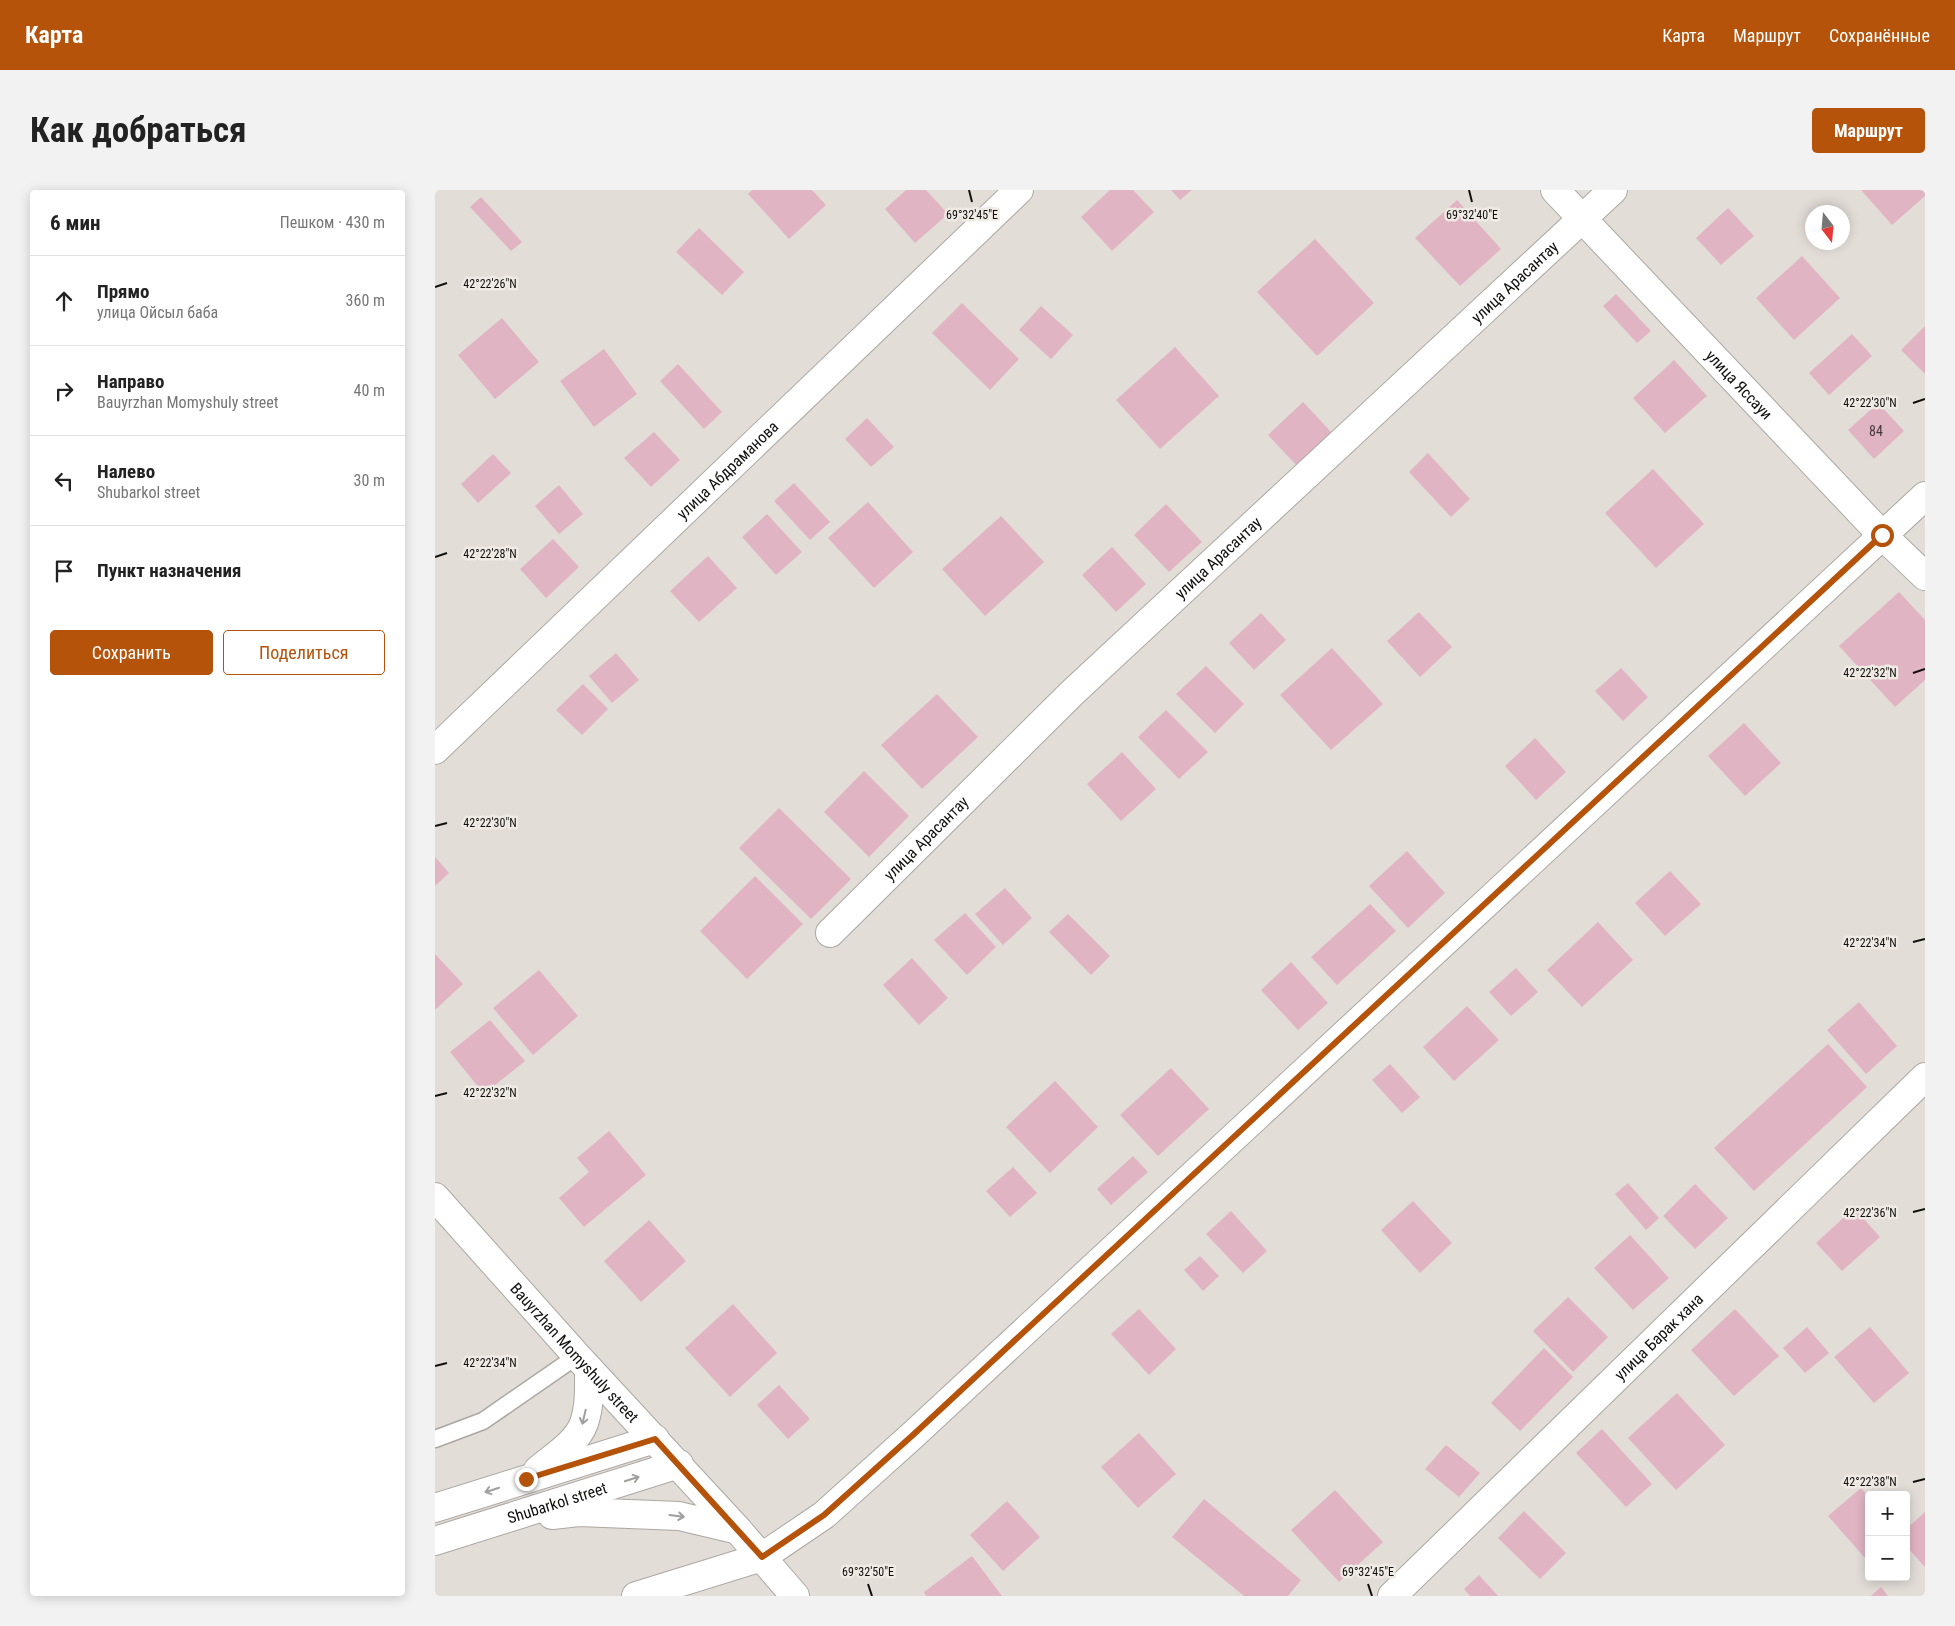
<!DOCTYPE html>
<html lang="ru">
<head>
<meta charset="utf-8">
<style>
  :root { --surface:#fff; --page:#f2f2f2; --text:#222; --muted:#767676; --line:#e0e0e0; --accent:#b45309 }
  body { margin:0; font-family:"Roboto Condensed",sans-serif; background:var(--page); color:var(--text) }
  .controls { position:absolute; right:15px; bottom:15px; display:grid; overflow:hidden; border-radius:5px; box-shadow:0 2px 12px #0003 }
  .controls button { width:45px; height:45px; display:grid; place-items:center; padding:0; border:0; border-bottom:1px solid var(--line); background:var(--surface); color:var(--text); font:25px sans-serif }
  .compass { position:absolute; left:1370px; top:15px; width:45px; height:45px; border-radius:50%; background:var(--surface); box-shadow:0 2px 12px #0003; rotate:164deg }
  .stop { position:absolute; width:15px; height:15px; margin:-11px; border:4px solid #b45309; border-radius:50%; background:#fff }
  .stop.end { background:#b45309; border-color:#fff; box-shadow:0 1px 5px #0008 }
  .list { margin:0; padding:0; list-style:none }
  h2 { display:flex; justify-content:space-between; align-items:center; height:65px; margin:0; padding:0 20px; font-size:21px }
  h2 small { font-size:16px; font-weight:400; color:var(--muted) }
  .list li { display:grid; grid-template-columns:32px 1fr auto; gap:15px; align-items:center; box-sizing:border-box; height:90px; padding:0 20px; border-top:1px solid var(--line) }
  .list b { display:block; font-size:19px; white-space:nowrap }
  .list p { margin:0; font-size:16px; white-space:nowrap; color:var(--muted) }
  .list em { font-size:16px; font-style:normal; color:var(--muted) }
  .actions { display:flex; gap:10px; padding:15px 20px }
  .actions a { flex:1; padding:11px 0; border:1px solid var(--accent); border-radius:5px; text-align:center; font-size:18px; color:var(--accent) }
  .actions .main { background:var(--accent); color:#fff }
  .icon { flex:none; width:28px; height:28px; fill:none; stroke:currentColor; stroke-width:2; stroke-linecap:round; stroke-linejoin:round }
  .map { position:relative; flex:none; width:1490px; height:1406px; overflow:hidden; border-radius:5px }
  header { display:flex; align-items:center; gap:30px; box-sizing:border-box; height:70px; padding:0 25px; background:var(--accent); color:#fff }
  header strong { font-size:24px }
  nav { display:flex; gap:28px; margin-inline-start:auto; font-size:18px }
  .intro { display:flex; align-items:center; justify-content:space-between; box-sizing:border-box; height:120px; padding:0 30px }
  h1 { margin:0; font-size:35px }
  .button { padding:12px 22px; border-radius:5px; background:var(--accent); color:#fff; font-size:18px; font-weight:700 }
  main { display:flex; gap:30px; padding:0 30px }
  aside { flex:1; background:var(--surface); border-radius:5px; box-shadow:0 2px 12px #0003 }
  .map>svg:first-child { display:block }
  .building { fill:#e1b4c4 }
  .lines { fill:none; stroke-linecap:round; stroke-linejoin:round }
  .lane-casing { stroke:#aca7a2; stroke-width:19 }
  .street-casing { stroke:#aca7a2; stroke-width:30 }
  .secondary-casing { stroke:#aca7a2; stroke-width:30 }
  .lane { stroke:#fff; stroke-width:16 }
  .street { stroke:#fff; stroke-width:28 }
  .secondary { stroke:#fff; stroke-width:28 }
  .oneway { stroke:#9f9f9e }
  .route { stroke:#b45309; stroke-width:6 }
  .ticks { fill:none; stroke:#100f0d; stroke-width:2 }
  .labels { text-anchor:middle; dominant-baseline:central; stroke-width:5; stroke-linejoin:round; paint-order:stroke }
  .number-label { font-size:14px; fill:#44383b }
  .street-label { font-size:16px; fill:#100f0d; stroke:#f0eae5 }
  .ticks-label { font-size:12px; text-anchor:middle; fill:#100f0d; stroke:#f0eae5; stroke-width:5; stroke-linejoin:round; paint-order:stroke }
</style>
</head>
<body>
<header>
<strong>Карта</strong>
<nav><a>Карта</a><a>Маршрут</a><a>Сохранённые</a></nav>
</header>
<div class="intro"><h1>Как добраться</h1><a class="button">Маршрут</a></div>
<main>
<aside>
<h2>6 мин<small>Пешком · 430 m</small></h2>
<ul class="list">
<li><svg class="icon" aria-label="ahead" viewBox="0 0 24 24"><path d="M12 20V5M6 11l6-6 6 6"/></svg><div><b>Прямо</b><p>улица Ойсыл баба</p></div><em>360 m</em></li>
<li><svg class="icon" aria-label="right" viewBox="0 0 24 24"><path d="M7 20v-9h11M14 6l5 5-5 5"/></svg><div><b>Направо</b><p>Bauyrzhan Momyshuly street</p></div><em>40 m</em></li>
<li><svg class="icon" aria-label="left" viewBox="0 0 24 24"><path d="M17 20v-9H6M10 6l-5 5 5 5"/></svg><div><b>Налево</b><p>Shubarkol street</p></div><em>30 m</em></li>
<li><svg class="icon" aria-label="arrive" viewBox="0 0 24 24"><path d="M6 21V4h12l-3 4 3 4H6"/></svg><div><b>Пункт назначения</b></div></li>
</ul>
<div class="actions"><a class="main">Сохранить</a><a>Поделиться</a></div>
</aside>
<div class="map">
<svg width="1490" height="1406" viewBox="0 0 1490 1406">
  <rect width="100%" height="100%" fill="#e3ddd8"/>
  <path class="building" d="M317,0H377L391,15L354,49L313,4Z
    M471,0H491L513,24L480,53L450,19Z
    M675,0H698L719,22L677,61L646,27Z
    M736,0H757L745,10Z
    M1426,0H1490V6L1457,35Z
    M46,7L87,52L76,61L35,17Z
    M1022,10L1066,59L1025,96L980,48Z
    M1293,18L1319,46L1286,75L1261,48Z
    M264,38L309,82L287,105L241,62Z
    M880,49L939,113L882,166L822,102Z
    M1367,66L1405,108L1359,150L1321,108Z
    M1181,104L1216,141L1202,153L1168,116Z
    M527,113L584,169L555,200L497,143Z
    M606,116L638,145L616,169L584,140Z
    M67,128L104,172L60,209L23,165Z
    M1490,136V184L1466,160Z
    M1417,144L1437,166L1394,205L1374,183Z
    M740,157L784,206L725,259L681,210Z
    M169,159L202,204L159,237L125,191Z
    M1239,170L1272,206L1230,243L1198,208Z
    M243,174L287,222L269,239L225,191Z
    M868,212L900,246L865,279L833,245Z
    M1443,213L1469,241L1439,269L1413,240Z
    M432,228L459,257L436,277L410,249Z
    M219,242L245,270L216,297L189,268Z
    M993,263L1035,309L1016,327L974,282Z
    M58,264L76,283L43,313L26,294Z
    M1218,279L1269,334L1221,378L1170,323Z
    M359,293L395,332L375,350L339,311Z
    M124,295L148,324L124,344L100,316Z
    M433,312L478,362L439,398L393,348Z
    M731,314L767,352L734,382L699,345Z
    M332,324L367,362L341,385L307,347Z
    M566,326L609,372L550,426L507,379Z
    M118,349L144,377L111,408L85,379Z
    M677,357L711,394L681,422L647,385Z
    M273,366L302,398L264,432L235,401Z
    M1464,402L1490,430V490L1460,517L1404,456Z
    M984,422L1017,457L985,487L952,451Z
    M826,423L851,450L819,480L794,453Z
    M897,458L948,514L896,560L845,505Z
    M181,463L204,490L177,513L154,486Z
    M771,476L809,514L780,543L741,504Z
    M1186,478L1213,507L1188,531L1160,501Z
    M148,494L173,519L147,545L121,520Z
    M502,504L543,547L487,599L446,555Z
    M731,520L773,562L744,589L703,547Z
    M1309,533L1346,573L1310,606L1273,566Z
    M1100,548L1131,582L1101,610L1070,576Z
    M687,562L721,599L686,631L652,594Z
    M429,581L474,626L434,667L389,622Z
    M344,618L416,689L376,729L304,658Z
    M972,661L1010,703L973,738L934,696Z
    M0,667L14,683L0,696Z
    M1235,681L1266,714L1230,746L1200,713Z
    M320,686L368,734L312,789L265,741Z
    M570,698L597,728L568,755L540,724Z
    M935,714L961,741L902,795L876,767Z
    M530,723L561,757L532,785L499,750Z
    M633,724L675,766L656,785L614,742Z
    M1163,732L1198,770L1147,817L1112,780Z
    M0,764L28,794L0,820Z
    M477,768L513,808L484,835L448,795Z
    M856,772L893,813L863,840L826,800Z
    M1081,778L1103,802L1076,826L1054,802Z
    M104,780L143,826L98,865L58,818Z
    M1424,812L1462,856L1431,884L1392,840Z
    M1032,816L1064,850L1019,891L988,857Z
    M55,830L90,871L49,904L15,862Z
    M1393,854L1432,897L1319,1001L1279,958Z
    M955,874L985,907L967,923L937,890Z
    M736,878L774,919L723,966L685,925Z
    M620,891L663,937L615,983L571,937Z
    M174,941L211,985L149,1037L124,1008L154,982L142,968Z
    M698,966L713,982L676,1015L662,999Z
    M578,977L602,1003L575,1027L551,1001Z
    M1193,993L1224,1028L1211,1040L1180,1004Z
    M1260,994L1293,1028L1260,1059L1228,1026Z
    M978,1011L1017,1053L985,1083L946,1040Z
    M1419,1018L1445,1047L1407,1081L1381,1053Z
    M796,1021L832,1061L808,1083L771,1044Z
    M214,1030L251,1071L206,1112L169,1071Z
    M1195,1045L1234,1088L1198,1120L1159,1078Z
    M765,1066L784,1086L768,1101L749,1080Z
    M1133,1107L1173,1147L1138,1182L1098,1141Z
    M298,1114L342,1163L295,1207L250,1158Z
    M704,1119L741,1159L714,1185L676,1144Z
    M1300,1119L1344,1166L1299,1206L1256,1160Z
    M1372,1137L1394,1163L1370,1183L1348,1158Z
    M1435,1137L1474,1183L1439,1213L1399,1167Z
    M1109,1158L1138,1187L1085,1241L1056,1213Z
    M344,1195L375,1229L353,1249L322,1215Z
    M1242,1203L1290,1255L1241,1300L1193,1248Z
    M1167,1239L1217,1294L1191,1317L1141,1263Z
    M704,1243L741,1284L703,1318L666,1277Z
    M1011,1255L1045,1283L1024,1307L990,1279Z
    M1426,1298L1434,1307V1364L1430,1368L1393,1326Z
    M900,1300L948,1352L904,1392L856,1340Z
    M769,1309L866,1390L853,1406H809L737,1347Z
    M572,1311L605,1347L568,1381L535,1345Z
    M1089,1321L1131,1363L1105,1389L1063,1348Z
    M1490,1322V1377L1471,1356V1339Z
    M537,1366L567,1406H491L489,1402Z
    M1044,1385L1063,1406H1035L1029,1399Z
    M1446,1397L1453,1406H1436Z"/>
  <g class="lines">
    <defs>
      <path id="lane" d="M0,1249L48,1231L142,1166"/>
      <g id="street">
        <path id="s1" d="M1120,0L1447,345L1490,386"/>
        <path id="s2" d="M0,560L584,0"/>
        <path id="s3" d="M395,743L637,503L1178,0"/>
        <path d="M201,1406L327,1367L389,1325L479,1244L1490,306"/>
        <path id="s4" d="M957,1406L1490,887"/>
      </g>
      <g id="secondary">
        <path id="s5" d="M0,1007L142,1166L303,1340L360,1406"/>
        <path d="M103,1280C118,1267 142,1253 149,1233C155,1216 154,1197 154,1179"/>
        <path d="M0,1318L220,1249"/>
        <path d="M117,1325L144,1322L244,1326L303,1340"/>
        <path id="s6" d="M0,1351L244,1274"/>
      </g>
    </defs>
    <use href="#lane" class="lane-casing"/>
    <use href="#street" class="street-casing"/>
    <use href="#secondary" class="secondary-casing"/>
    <use href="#lane" class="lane"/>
    <use href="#street" class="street"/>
    <use href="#secondary" class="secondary"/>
  </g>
  <defs><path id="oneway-shaft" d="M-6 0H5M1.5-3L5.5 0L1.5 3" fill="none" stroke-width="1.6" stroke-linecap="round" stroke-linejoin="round" transform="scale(1.25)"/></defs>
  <g class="oneway">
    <use href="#oneway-shaft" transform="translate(149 1227) rotate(103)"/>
    <use href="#oneway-shaft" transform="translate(197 1289) rotate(-18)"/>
    <use href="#oneway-shaft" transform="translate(57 1300) rotate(162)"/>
    <use href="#oneway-shaft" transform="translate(242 1326) rotate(7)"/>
  </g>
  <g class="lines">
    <path class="route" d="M91,1289L220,1249L327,1367L389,1325L479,1244L1447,345"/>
  </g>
  <path class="ticks" d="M534,0L537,12M1034,0L1037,12M0,97L12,93M1478,213L1490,209M0,367L12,363M1478,483L1490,479M0,636L12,633M1478,752L1490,749M0,906L12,903M1478,1022L1490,1019M0,1176L12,1173M1478,1292L1490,1289M433,1394L437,1406M933,1394L937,1406"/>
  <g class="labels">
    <g class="number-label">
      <text x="1441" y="241">84</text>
    </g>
    <g class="street-label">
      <text stroke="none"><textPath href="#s3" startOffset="945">улица Арасантау</textPath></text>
      <text stroke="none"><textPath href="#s1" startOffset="268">улица Яссауи</textPath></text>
      <text stroke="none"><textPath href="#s2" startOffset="405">улица Абдраманова</textPath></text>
      <text stroke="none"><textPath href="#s3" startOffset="540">улица Арасантау</textPath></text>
      <text stroke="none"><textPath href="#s3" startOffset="135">улица Арасантау</textPath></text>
      <text stroke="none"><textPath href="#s4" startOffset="372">улица Барак хана</textPath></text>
      <text stroke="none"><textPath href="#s5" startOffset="209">Bauyrzhan Momyshuly street</textPath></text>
      <text stroke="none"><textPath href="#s6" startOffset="128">Shubarkol street</textPath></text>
    </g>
  </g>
  <g class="ticks-label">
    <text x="537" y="29">69°32'45"E</text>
    <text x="1037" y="29">69°32'40"E</text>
    <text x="55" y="98">42°22'26"N</text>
    <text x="1435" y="217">42°22'30"N</text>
    <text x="55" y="368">42°22'28"N</text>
    <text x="1435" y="487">42°22'32"N</text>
    <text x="55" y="637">42°22'30"N</text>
    <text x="1435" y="757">42°22'34"N</text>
    <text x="55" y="907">42°22'32"N</text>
    <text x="1435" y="1027">42°22'36"N</text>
    <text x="55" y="1177">42°22'34"N</text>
    <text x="1435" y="1296">42°22'38"N</text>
    <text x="433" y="1386">69°32'50"E</text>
    <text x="933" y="1386">69°32'45"E</text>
  </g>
</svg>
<div class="controls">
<button>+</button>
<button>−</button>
</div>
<svg class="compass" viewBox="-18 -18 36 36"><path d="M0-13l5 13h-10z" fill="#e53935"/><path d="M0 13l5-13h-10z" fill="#767676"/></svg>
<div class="stop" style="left:1447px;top:345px"></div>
<div class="stop end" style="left:91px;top:1289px"></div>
</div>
</main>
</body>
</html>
